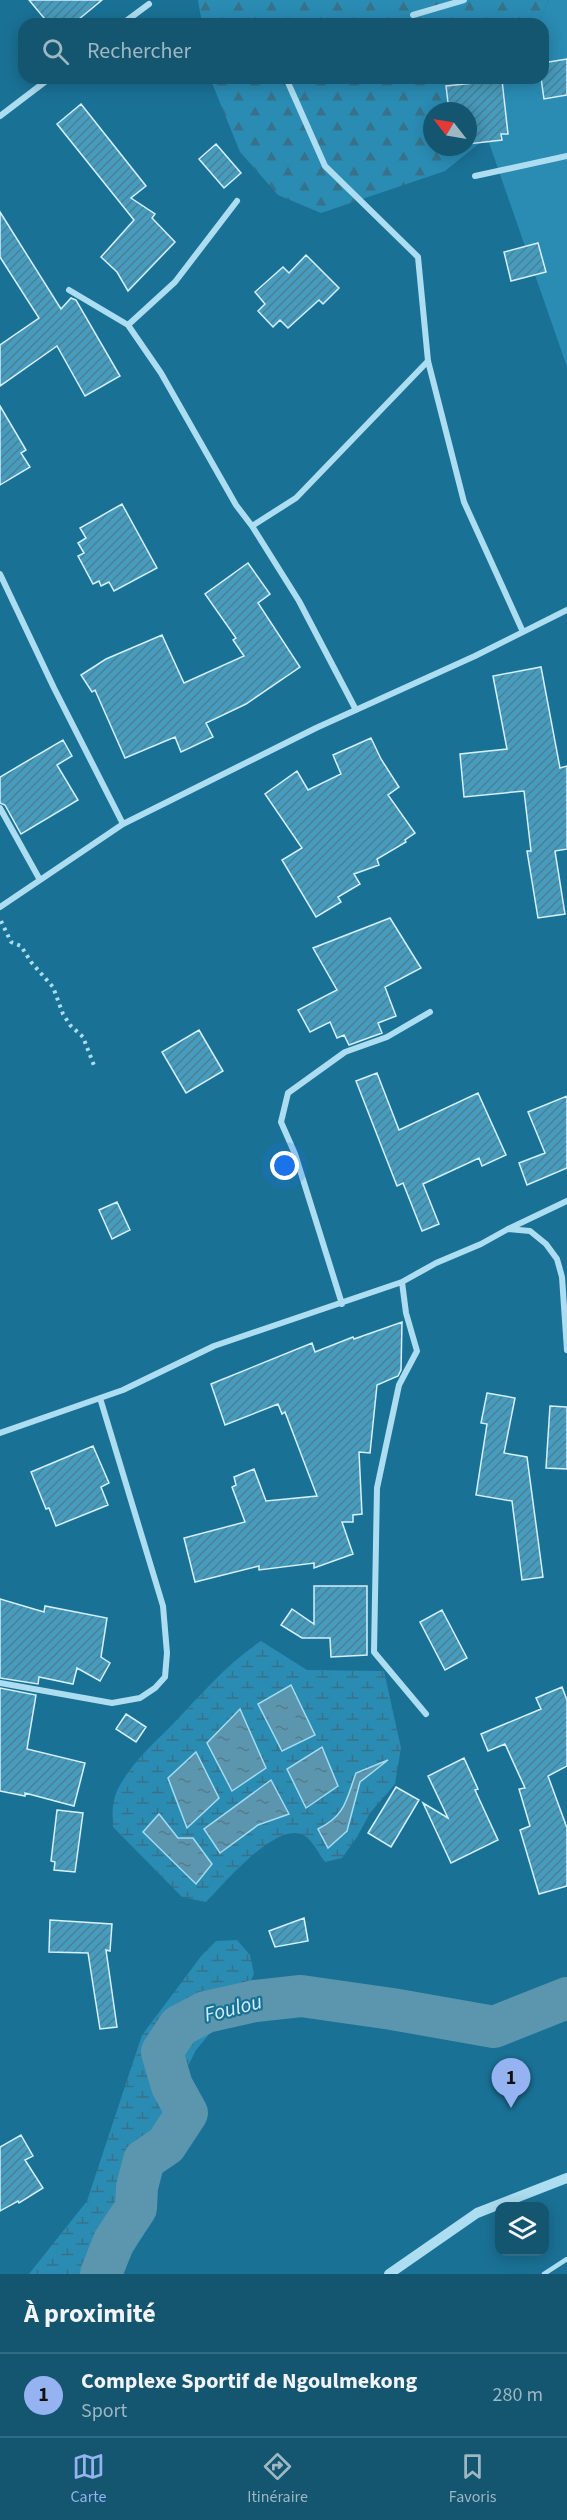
<!DOCTYPE html>
<html lang="fr">
<head>
<meta charset="utf-8">
<style>
  :root { --surface:#145570; --page:#215e78; --text:#f1f3f6; --muted:#9db7c3; --line:#336b83; --accent:#95b2f1 }
  body { margin:0; font-family:"Source Sans 3",sans-serif; background:var(--page); color:var(--text) }
  .controls { position:absolute; right:18px; bottom:18px; display:grid; overflow:hidden; border-radius:12px; box-shadow:0 3px 15px #0003 }
  .controls button { width:54px; height:54px; display:grid; place-items:center; padding:0; border:0; border-bottom:2px solid var(--line); background:var(--surface); color:var(--text); font:30px sans-serif }
  .compass { position:absolute; left:423px; top:102px; width:54px; height:54px; border-radius:50%; background:var(--surface); box-shadow:0 3px 15px #0003; rotate:301deg }
  .you { position:absolute; left:285px; top:1166px; width:21px; height:21px; margin:-15px; border:4px solid #fff; border-radius:50%; background:#1a73e8; box-shadow:0 0 0 9px #1a73e833 }
  .badge { display:grid; place-items:center; width:39px; height:39px; border-radius:50%; background:var(--accent); color:#111; font-size:20px; font-weight:700 }
  .pin { position:absolute; translate:-50% -50px; filter:drop-shadow(0 2px 3px #0008) }
  .pin::after { content:''; position:absolute; top:32px; width:21px; height:18px; background:inherit; clip-path:polygon(0 0,100% 0,50% 100%) }
  .list { margin:0; padding:0; list-style:none }
  h2 { display:flex; justify-content:space-between; align-items:center; height:78px; margin:0; padding:0 24px; font-size:26px }
  h2 small { font-size:20px; font-weight:400; color:var(--muted) }
  .list li { display:grid; grid-template-columns:39px 1fr auto; gap:18px; align-items:center; box-sizing:border-box; height:84px; padding:0 24px; border-top:2px solid var(--line) }
  .list b { display:block; font-size:22px; white-space:nowrap }
  .list p { margin:0; font-size:20px; white-space:nowrap; color:var(--muted) }
  .list em { font-size:20px; font-style:normal; color:var(--muted) }
  .icon { flex:none; width:33px; height:33px; fill:none; stroke:currentColor; stroke-width:2; stroke-linecap:round; stroke-linejoin:round }
  .map { position:relative; flex:none; width:567px; height:2274px; overflow:hidden }
  .search { position:absolute; background:var(--surface); box-shadow:0 3px 15px #0003; left:18px; right:18px; top:18px; height:66px; display:flex; align-items:center; gap:15px; box-sizing:border-box; padding:0 21px; border-radius:18px; color:var(--muted); font-size:22px }
  .sheet { height:162px; background:var(--surface) }
  nav { display:flex; justify-content:space-around; align-items:center; box-sizing:border-box; height:84px; border-top:2px solid var(--line); background:var(--surface); font-size:16px; color:var(--muted) }
  nav a { display:grid; justify-items:center; gap:3px }
  nav .on { color:var(--accent) }
  .map>svg:first-child { display:block }
  .green { fill:#2a8bb3 }
  .forest { fill:url(#forest-firs); fill-rule:evenodd }
  .wetland { fill:url(#wetland-marsh) }
  .water { fill:url(#water-ripples); stroke:#a0dcf2; stroke-width:1.5 }
  .lines { fill:none; stroke-linecap:round; stroke-linejoin:round }
  .river { stroke:#5c96ae; stroke-width:42 }
  .building { fill:url(#building-hatch); stroke:#d4f0fb; stroke-width:1.5 }
  .path { stroke:#adddf0; stroke-width:4; stroke-dasharray:3 4.5; stroke-linecap:butt }
  .service { stroke:#adddf0; stroke-width:4.5 }
  .minor { stroke:#adddf0; stroke-width:6 }
  .tertiary { stroke:#adddf0; stroke-width:10 }
  .labels { text-anchor:middle; dominant-baseline:central; stroke-width:4.5; stroke-linejoin:round; paint-order:stroke }
  .water-label { font-size:21px; font-style:italic; fill:#d2effa; stroke:#1a7196 }
</style>
</head>
<body>
<div class="map">
<svg width="567" height="2274" viewBox="0 0 567 2274">
  <defs>
    <pattern id="forest-firs" width="22" height="20" patternUnits="userSpaceOnUse" patternTransform="scale(1.5)"><rect width="22" height="20" fill="#2a8bb3"/><path d="M5 1l3.5 6h-7zM16 11l3.5 6h-7z" fill="#38728a"/></pattern>
    <pattern id="wetland-marsh" width="20" height="14" patternUnits="userSpaceOnUse" patternTransform="scale(1.5)"><rect width="20" height="14" fill="#2a8bb3"/><path d="M1 5h8M5 5V1M11 12h8M15 12V8" fill="none" stroke="#38728a"/></pattern>
    <pattern id="water-ripples" width="26" height="14" patternUnits="userSpaceOnUse" patternTransform="scale(1.5)"><rect width="26" height="14" fill="#5c96ae"/><path d="M2 4q2-2 4 0t4 0M15 11q2-2 4 0t4 0" fill="none" stroke="#567c8c"/></pattern>
    <pattern id="building-hatch" width="6" height="6" patternUnits="userSpaceOnUse" patternTransform="scale(1.5)"><rect width="6" height="6" fill="#479cbe"/><path d="M-1 1l2-2M0 6l6-6M5 7l2-2" fill="none" stroke="#498096"/></pattern>
  </defs>
  <rect width="100%" height="100%" fill="#1a7196"/>
  <path class="green" d="M549,0H567V367L487,137L514,78H543V24H538Z"/>
  <path class="forest" d="M198,0H549L538,24H202Z
    M210,78H514L487,137L445,171L321,213L278,195L240,152ZM432,111H468V147H432Z"/>
  <path class="wetland" d="M261,1641L307,1670L384,1671L401,1748L395,1784L370,1813L357,1837L342,1858L325,1862C319,1854 312,1840 305,1836C278,1818 223,1885 206,1902L182,1897L113,1827C112,1813 112,1800 119,1787C131,1764 152,1745 170,1727C199,1697 226,1664 261,1641Z
    M237,1940L250,1955L254,1974L246,1991L196,2050L180,2082L146,2230L120,2274H29L87,2201L142,2035L202,1955L216,1941Z"/>
  <path class="water" d="M291,1685L315,1735L282,1751L258,1704Z
    M240,1709L266,1768L232,1791L207,1743Z
    M322,1747L338,1786L306,1808L287,1769Z
    M196,1752L219,1798L187,1828L168,1778Z
    M388,1760L360,1782L347,1831L328,1848L318,1829C346,1815 346,1800 356,1773Z
    M271,1780L289,1814L258,1825L220,1853L204,1829Z
    M159,1814L178,1838H193L212,1864L196,1884L143,1832Z"/>
  <g class="lines">
    <path class="river" d="M101,2274L114,2241L136,2208L137,2187L144,2160L166,2145L187,2113L172,2086L162,2052L179,2026L206,2012L255,2001L301,1996L392,2009L494,2027L567,1998"/>
  </g>
  <path class="building" d="M29,0H102L73,24H49Z
    M567,59V95L544,99L541,78H543V63Z
    M502,80L508,134H501L502,140L468,144V111H449L446,86Z
    M81,104L146,186L131,198L155,214L152,218L175,242L128,291L117,272L101,257L134,220L57,124Z
    M216,144L241,173L224,188L199,159Z
    M0,212L61,309L71,298L76,300L120,376L85,396L57,346L0,386V345L39,318L0,257Z
    M538,243L546,272L511,281L504,252Z
    M306,255L339,288L323,304L319,300L288,328L280,320L273,327L258,311L265,304L255,292L283,267L289,273Z
    M0,406L26,450L21,453L30,467L0,485Z
    M122,504L157,568L114,591L109,582L101,586L99,581L93,584L78,556L84,553L78,543L86,538L80,528Z
    M248,563L270,594L258,603L300,667L246,704L206,723L213,737L181,752L175,737L125,758L95,690L92,692L81,675L106,659L162,635L184,683L244,656L233,640L236,638L205,594Z
    M541,667L560,768L567,766V849L555,851L565,914L538,918L527,851H531L524,791L464,797L460,754L507,749L493,676Z
    M371,738L381,759L399,787L388,795L415,833L405,840L406,842L377,859L379,865L354,874L360,884L338,897L341,902L316,917L282,860L302,848L265,794L297,771L308,790L341,774L333,755Z
    M63,740L72,756L57,765L78,800L21,834L5,805L0,803V777Z
    M390,918L421,968L385,987L396,1016L378,1023L382,1033L349,1045L344,1035L337,1038L330,1022L310,1032L298,1010L337,990L313,948Z
    M199,1030L223,1071L186,1093L162,1052Z
    M377,1073L399,1130L478,1093L506,1155L482,1166L479,1158L423,1184L439,1224L422,1231L403,1183L397,1186L356,1081Z
    M567,1096V1168L527,1185L519,1163L545,1153L528,1112Z
    M117,1202L130,1230L112,1239L99,1210Z
    M402,1322L401,1370L398,1376L377,1385L370,1453L359,1452L362,1514L353,1515V1522H342L353,1554L314,1568V1563L259,1570V1566L195,1582L184,1538L245,1522L232,1487L236,1485L234,1477L254,1469L266,1501L317,1496L285,1412L282,1414L278,1404L225,1425L211,1384L312,1343L315,1352L353,1337L354,1339Z
    M487,1393L515,1398L504,1453L527,1457L543,1577L522,1580L512,1501L476,1495L487,1424L481,1423Z
    M550,1406L567,1407V1469L546,1468Z
    M93,1446L109,1483L101,1487L108,1505L56,1526L49,1508L46,1509L31,1472Z
    M314,1586H367V1655L331,1657L330,1638H302L281,1625L292,1609L314,1624Z
    M0,1599L44,1612L45,1606L107,1618L101,1657L110,1663L100,1681L77,1668L73,1684L39,1677L38,1684L0,1678Z
    M442,1610L467,1658L445,1670L420,1622Z
    M562,1687L567,1700V1766L548,1776L567,1828V1886L539,1894L520,1830L530,1826L519,1789L525,1788L505,1744L488,1751L481,1734L541,1709L536,1698Z
    M0,1688L36,1695L27,1749L85,1763L74,1806L25,1793V1796L0,1791Z
    M126,1714L146,1727L136,1742L116,1729Z
    M464,1758L478,1789L475,1790L498,1840L451,1863L423,1803L448,1818L428,1776Z
    M396,1787L419,1800L391,1847L368,1833Z
    M57,1810L83,1813L75,1872L54,1870L55,1862L51,1861Z
    M304,1918L308,1941L275,1947L269,1931Z
    M50,1920L112,1924L110,1951L106,1950L117,2027L100,2029L88,1953L49,1952Z
    M21,2135L33,2156L25,2160L43,2188L19,2203L18,2201L0,2211V2147Z"/>
  <g class="lines">
    <path class="path" d="M1,921L11,942L21,946L31,962L53,987L63,1014L70,1025L83,1037L95,1068"/>
    <path class="service" d="M544,2274L567,2259"/>
    <path class="minor" d="M413,15L464,0
      M256,22L257,24
      M122,24L149,4
      M286,78L325,166L418,257L428,361L464,502L523,632
      M0,116L50,78
      M475,176L567,156
      M69,290L128,325L161,373L236,505L252,526L299,601L356,710
      M128,325L175,282L237,201
      M252,526L296,498L428,361
      M0,574L54,688L123,824
      M0,808L40,880
      M0,907L123,824L316,728L475,656L567,610
      M508,1229L567,1201
      M402,1282L406,1313L417,1351L399,1385L377,1488L374,1652L426,1714
      M342,1304L295,1154L281,1122L288,1093L345,1052L387,1037L430,1012
      M0,1433L123,1390L214,1346L402,1282L436,1263L481,1244L508,1229L530,1231L546,1244L557,1259L562,1277L567,1350
      M0,1683L112,1703L140,1698L155,1688L165,1677L167,1653L163,1606L100,1398"/>
    <path class="tertiary" d="M389,2274L477,2213L567,2178"/>
  </g>
  <g class="labels">
    <g class="water-label">
      <text transform="translate(233 2008) rotate(-14)">Foulou</text>
    </g>
  </g>
</svg>
<div class="controls">
<button><svg class="icon" aria-label="layers" viewBox="0 0 24 24"><path d="M12 4l9 5-9 5-9-5zM3 14l9 5 9-5"/></svg></button>
</div>
<svg class="compass" viewBox="-18 -18 36 36"><path d="M0-13l5 13h-10z" fill="#e53935"/><path d="M0 13l5-13h-10z" fill="#9db7c3"/></svg>
<div class="you"></div>
<div class="pin badge" style="left:511px;top:2108px">1</div>
<div class="search"><svg class="icon" aria-label="search" viewBox="0 0 24 24"><circle cx="10" cy="10" r="6"/><path d="M15 15l6 6"/></svg>Rechercher</div>
</div>
<section class="sheet">
<h2>À proximité<small></small></h2>
<ul class="list">
<li><span class="badge">1</span><div><b>Complexe Sportif de Ngoulmekong</b><p>Sport</p></div><em>280 m</em></li>
</ul>
</section>
<nav>
<a class="on"><svg class="icon" aria-label="map" viewBox="0 0 24 24"><path d="M3 6l6-2 6 2 6-2v14l-6 2-6-2-6 2zM9 4v14M15 6v14"/></svg>Carte</a>
<a><svg class="icon" aria-label="directions" viewBox="0 0 24 24"><path d="M12 3l9 9-9 9-9-9zM9 14v-3h6M13 9l2 2-2 2"/></svg>Itinéraire</a>
<a><svg class="icon" aria-label="saved" viewBox="0 0 24 24"><path d="M7 4h10v16l-5-4-5 4z"/></svg>Favoris</a>
</nav>
</body>
</html>
